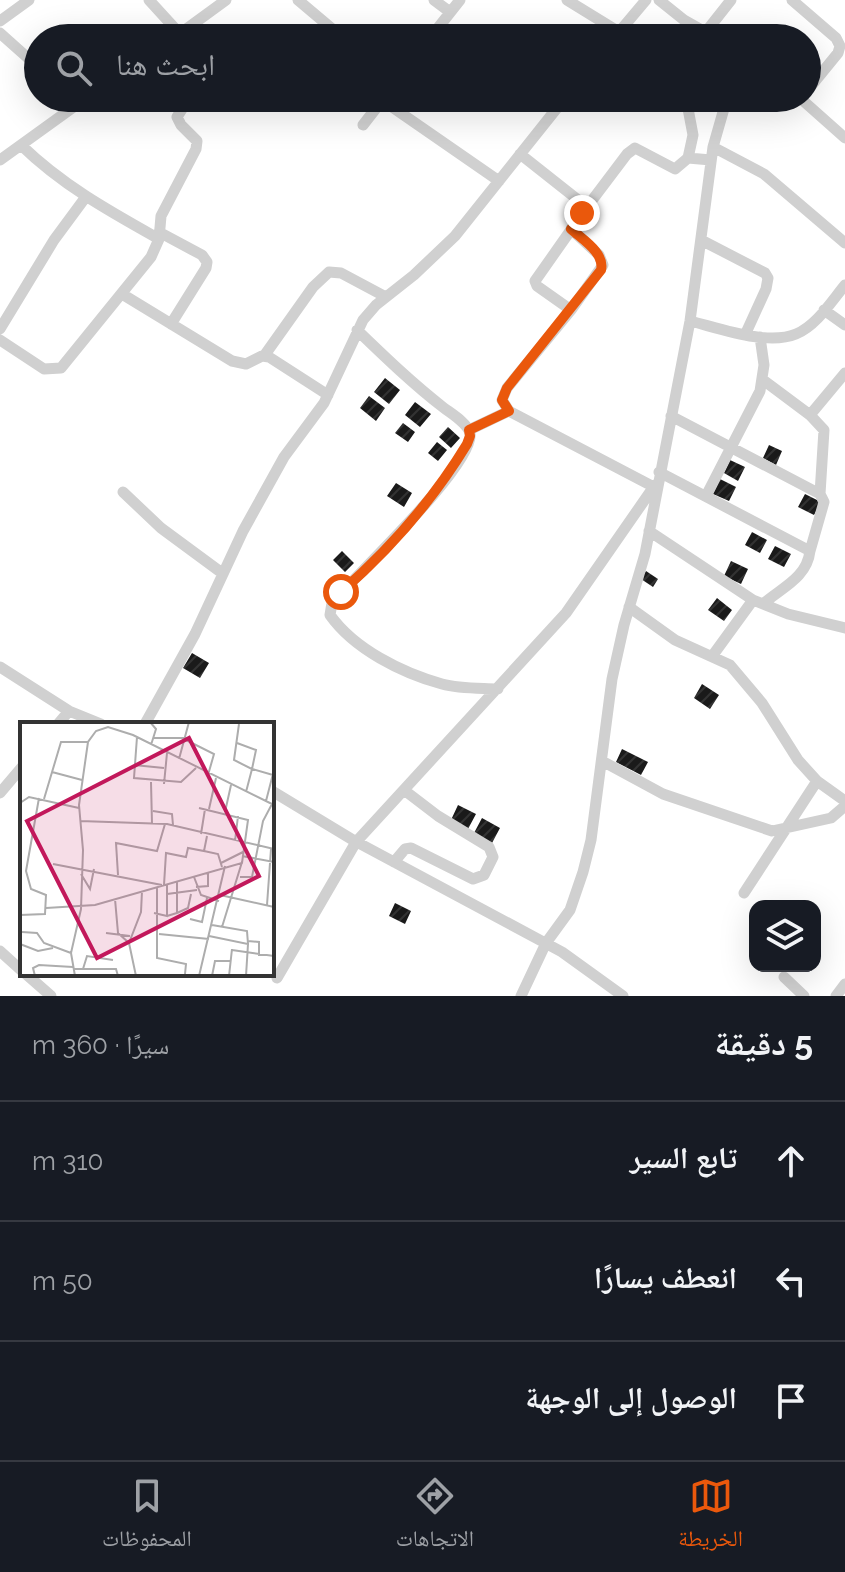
<!DOCTYPE html>
<html lang="ar">
<head>
<meta charset="utf-8">
<style>
  :root { --surface:#171b24; --page:#242831; --text:#f1f3f6; --muted:#9ea1a6; --line:#363941; --accent:#ea580c }
  body { margin:0; font-family:Raleway,"Noto Naskh Arabic",sans-serif; background:var(--page); color:var(--text); direction:rtl }
  .controls { position:absolute; right:24px; bottom:24px; display:grid; overflow:hidden; border-radius:16px; box-shadow:0 8px 32px #0002 }
  .controls button { width:72px; height:72px; display:grid; place-items:center; padding:0; border:0; border-bottom:2px solid var(--line); background:var(--surface); color:var(--text); font:40px sans-serif }
  .stop { position:absolute; width:24px; height:24px; margin:-18px; border:6px solid #ea580c; border-radius:50%; background:#fff }
  .stop.end { background:#ea580c; border-color:#fff; box-shadow:0 2px 8px #0008 }
  .list { margin:0; padding:0; list-style:none }
  h2 { display:flex; justify-content:space-between; align-items:center; height:104px; margin:0; padding:0 32px; font-size:34px }
  h2 small { font-size:26px; font-weight:400; color:var(--muted) }
  .list li { display:grid; grid-template-columns:52px 1fr auto; gap:24px; align-items:center; box-sizing:border-box; height:120px; padding:0 32px; border-top:2px solid var(--line) }
  .list b { display:block; font-size:30px; white-space:nowrap }
  .list em { font-size:26px; font-style:normal; color:var(--muted) }
  .icon { flex:none; width:44px; height:44px; fill:none; stroke:currentColor; stroke-width:2; stroke-linecap:round; stroke-linejoin:round }
  .map { position:relative; flex:none; width:845px; height:996px; overflow:hidden; direction:ltr }
  .search { position:absolute; background:var(--surface); box-shadow:0 8px 32px #0002; left:24px; right:24px; top:24px; height:88px; display:flex; align-items:center; gap:20px; box-sizing:border-box; padding:0 28px; border-radius:44px; color:var(--muted); font-size:30px }
  .sheet { height:464px; background:var(--surface) }
  nav { display:flex; justify-content:space-around; align-items:center; box-sizing:border-box; height:112px; border-top:2px solid var(--line); background:var(--surface); font-size:22px; color:var(--muted) }
  nav a { display:grid; justify-items:center; gap:4px }
  nav .on { color:var(--accent) }
  .map>svg:first-child { display:block }
  .building { fill:url(#building-hatch) }
  .lines { fill:none; stroke-linecap:round; stroke-linejoin:round }
  .minor { stroke:#d0d0d0; stroke-width:11 }
  .route { stroke:#ea580c; stroke-width:10 }
  .inset-road { fill:none; stroke:#adadad; stroke-width:2 }
  .view { fill:#c2185b; fill-opacity:0.15; stroke:#c2185b; stroke-width:4 }
  .inset-edge { fill:none; stroke:#333; stroke-width:4 }
</style>
</head>
<body>
<div class="map">
<svg width="845" height="996" viewBox="0 0 845 996">
  <defs>
    <pattern id="building-hatch" width="6" height="6" patternUnits="userSpaceOnUse" patternTransform="scale(2)"><rect width="6" height="6" fill="#1a1a1a"/><path d="M-1 1l2-2M0 6l6-6M5 7l2-2" fill="none" stroke="#333"/></pattern>
  </defs>
  <rect width="100%" height="100%" fill="#fff"/>
  <path class="building" d="M385,378L400,390L389,404L374,392Z
    M369,396L385,408L376,421L360,408Z
    M415,402L431,414L420,427L405,415Z
    M403,423L415,432L408,442L395,433Z
    M448,427L460,438L451,448L439,437Z
    M437,442L447,450L438,461L428,453Z
    M769,445L782,451L776,465L763,458Z
    M730,460L745,467L738,481L724,473Z
    M720,479L736,487L729,501L713,494Z
    M396,483L412,493L404,507L387,496Z
    M805,494L821,502L814,515L798,507Z
    M752,532L767,540L760,553L745,545Z
    M775,546L791,554L784,567L768,559Z
    M342,551L354,563L345,572L333,560Z
    M731,561L748,569L741,584L724,576Z
    M646,571L658,579L653,587L641,579Z
    M717,598L732,610L724,621L708,610Z
    M192,653L209,663L200,678L183,668Z
    M702,684L719,695L710,709L694,698Z
    M622,749L648,762L641,775L616,762Z
    M458,805L476,814L468,829L451,820Z
    M482,818L500,828L492,843L474,833Z
    M395,903L411,911L405,924L389,916Z"/>
  <g class="lines">
    <path class="minor" d="M149,0L180,34
      M298,0L343,38
      M434,0L450,12
      M567,0L619,32
      M659,0L684,20L716,38
      M792,0L836,38L840,46L838,53L807,91
      M0,21L29,0
      M0,33L38,67
      M705,33L731,0
      M174,38L226,0
      M430,38L460,0
      M614,38L646,0
      M685,38L691,24
      M686,98L693,135L688,158
      M800,98L845,138
      M382,100L499,181
      M363,125L384,98
      M21,145C62,185 109,211 159,239
      M713,147L764,174L845,243
      M520,154L587,207L535,281L537,286L571,310L507,388L502,400L509,411L654,487
      M0,160L86,98
      M587,207L627,154L635,148L675,169L688,158L711,160
      M159,232L202,255L207,262L206,268L171,324
      M701,240L765,273L768,278L766,289L745,335
      M122,294L232,361L246,364L262,356L269,357L328,395
      M571,310L603,265L599,255L571,229
      M824,310L845,325
      M690,321C719,328 767,346 796,334C816,326 831,302 845,285
      M0,329L54,240L85,198
      M357,330C385,357 413,384 444,408C452,414 467,423 470,433C476,463 354,577 332,603L330,615C354,649 402,673 442,684C460,689 479,688 498,689
      M0,340L44,369L61,368L151,257L159,239L161,216L196,149L197,141L181,125L177,117L189,98
      M264,356L313,287L329,272L341,273L386,297
      M763,380L810,415L824,430L820,494
      M810,415L845,373
      M671,416L820,494L824,502L810,551
      M469,430L509,411
      M659,472L810,551C807,578 781,588 763,604
      M123,492L161,528L222,573
      M706,496L760,391L764,365L760,337
      M649,531L753,600L788,614L845,628
      M629,607L675,640L730,665L762,703L798,760L817,781L845,801
      M713,655L753,600
      M0,667L69,711L101,724
      M58,724L69,711
      M145,724L195,634L243,531L284,457L324,403L363,320L376,305L414,275L455,236L565,98
      M602,761L663,794L772,831L831,818L845,806
      M272,791L353,840L562,952L623,996
      M0,793L22,767
      M394,862L405,849L411,848L473,879L484,875L493,857L489,847L438,816L404,790
      M744,893L817,781
      M0,951L22,971
      M26,974L51,996
      M784,977L804,996
      M277,978L356,842L566,613L655,485
      M521,996L546,943L570,910L583,872L591,840L612,679L624,625L645,554L690,321L713,147L727,98
      M836,996L845,984"/>
  </g>
  <g class="lines">
    <path class="route" d="M341,592C390,549 433,500 467,444L470,436L469,430L509,411L502,400L507,388L601,270C605,253 583,240 571,229L582,213"/>
  </g>
  <g transform="translate(20 722)">
    <rect width="254" height="254" fill="#fff"/>
    <path class="inset-road" d="M130,0L136,7L131,23M219,2L214,38L232,47L226,70M117,15L114,56L161,60L176,46M134,16H164M164,17L194,32L188,53M217,21L236,28L232,47L253,53M159,37L169,0M114,43L144,46M32,50L62,58M131,60L132,102M144,62L147,31M24,77L41,20H68M246,79L254,48M0,81L9,75L59,86M189,87L196,56M133,89L152,92L153,103M205,90L211,63M60,99L147,102L254,127M181,112L185,87M215,119L218,94M184,129L198,132L202,145M222,134L254,140M201,141L223,130M33,142L142,163M61,152L70,167L74,147M98,153L96,121L137,129L145,102M174,155L181,173L199,179M220,155H232L243,99L252,82M144,163L146,131L166,135L168,126L184,129L187,114M176,165L188,164V150M137,166V236L166,242L165,252M147,172L177,168M200,173L254,185M95,177L98,211L109,221M247,183L251,127M26,186L75,183L222,141L228,98L179,86M134,191L147,194V163M157,191L168,186L171,172M0,193L25,192L26,173L11,167L6,149L19,76M147,194L157,191V160M170,197L182,200L187,176M192,203L227,209L228,222M202,205L222,140M2,210L17,211L24,221L51,231M86,211L110,214M139,212L189,217M189,214L228,222L226,254M228,219L239,220V234M0,222L18,229L33,226M212,228L254,234M54,247H96L98,254M63,247L67,234L93,238M15,254L13,246L19,243L53,245M55,254L51,231L61,187L63,128L59,83L68,20L76,9L88,5L113,13L254,83M116,254L109,221L121,190L122,169M122,254H177M179,254L205,144M192,254L195,239H210M209,254L212,227"/>
    <path class="view" d="M169,16L239,154L77,236L7,99Z"/>
    <rect width="254" height="254" class="inset-edge"/>
  </g>
</svg>
<div class="controls">
<button><svg class="icon" aria-label="layers" viewBox="0 0 24 24"><path d="M12 4l9 5-9 5-9-5zM3 14l9 5 9-5"/></svg></button>
</div>
<div class="stop" style="left:341px;top:592px"></div>
<div class="stop end" style="left:582px;top:213px"></div>
<div class="search"><svg class="icon" aria-label="search" viewBox="0 0 24 24"><circle cx="10" cy="10" r="6"/><path d="M15 15l6 6"/></svg>ابحث هنا</div>
</div>
<section class="sheet">
<h2>5 دقيقة<small>سيرًا · 360 m</small></h2>
<ul class="list">
<li><svg class="icon" aria-label="ahead" viewBox="0 0 24 24"><path d="M12 20V5M6 11l6-6 6 6"/></svg><div><b>تابع السير</b></div><em>310 m</em></li>
<li><svg class="icon" aria-label="left" viewBox="0 0 24 24"><path d="M17 20v-9H6M10 6l-5 5 5 5"/></svg><div><b>انعطف يسارًا</b></div><em>50 m</em></li>
<li><svg class="icon" aria-label="arrive" viewBox="0 0 24 24"><path d="M6 21V4h12l-3 4 3 4H6"/></svg><div><b>الوصول إلى الوجهة</b></div></li>
</ul>
</section>
<nav>
<a class="on"><svg class="icon" aria-label="map" viewBox="0 0 24 24"><path d="M3 6l6-2 6 2 6-2v14l-6 2-6-2-6 2zM9 4v14M15 6v14"/></svg>الخريطة</a>
<a><svg class="icon" aria-label="directions" viewBox="0 0 24 24"><path d="M12 3l9 9-9 9-9-9zM9 14v-3h6M13 9l2 2-2 2"/></svg>الاتجاهات</a>
<a><svg class="icon" aria-label="saved" viewBox="0 0 24 24"><path d="M7 4h10v16l-5-4-5 4z"/></svg>المحفوظات</a>
</nav>
</body>
</html>
